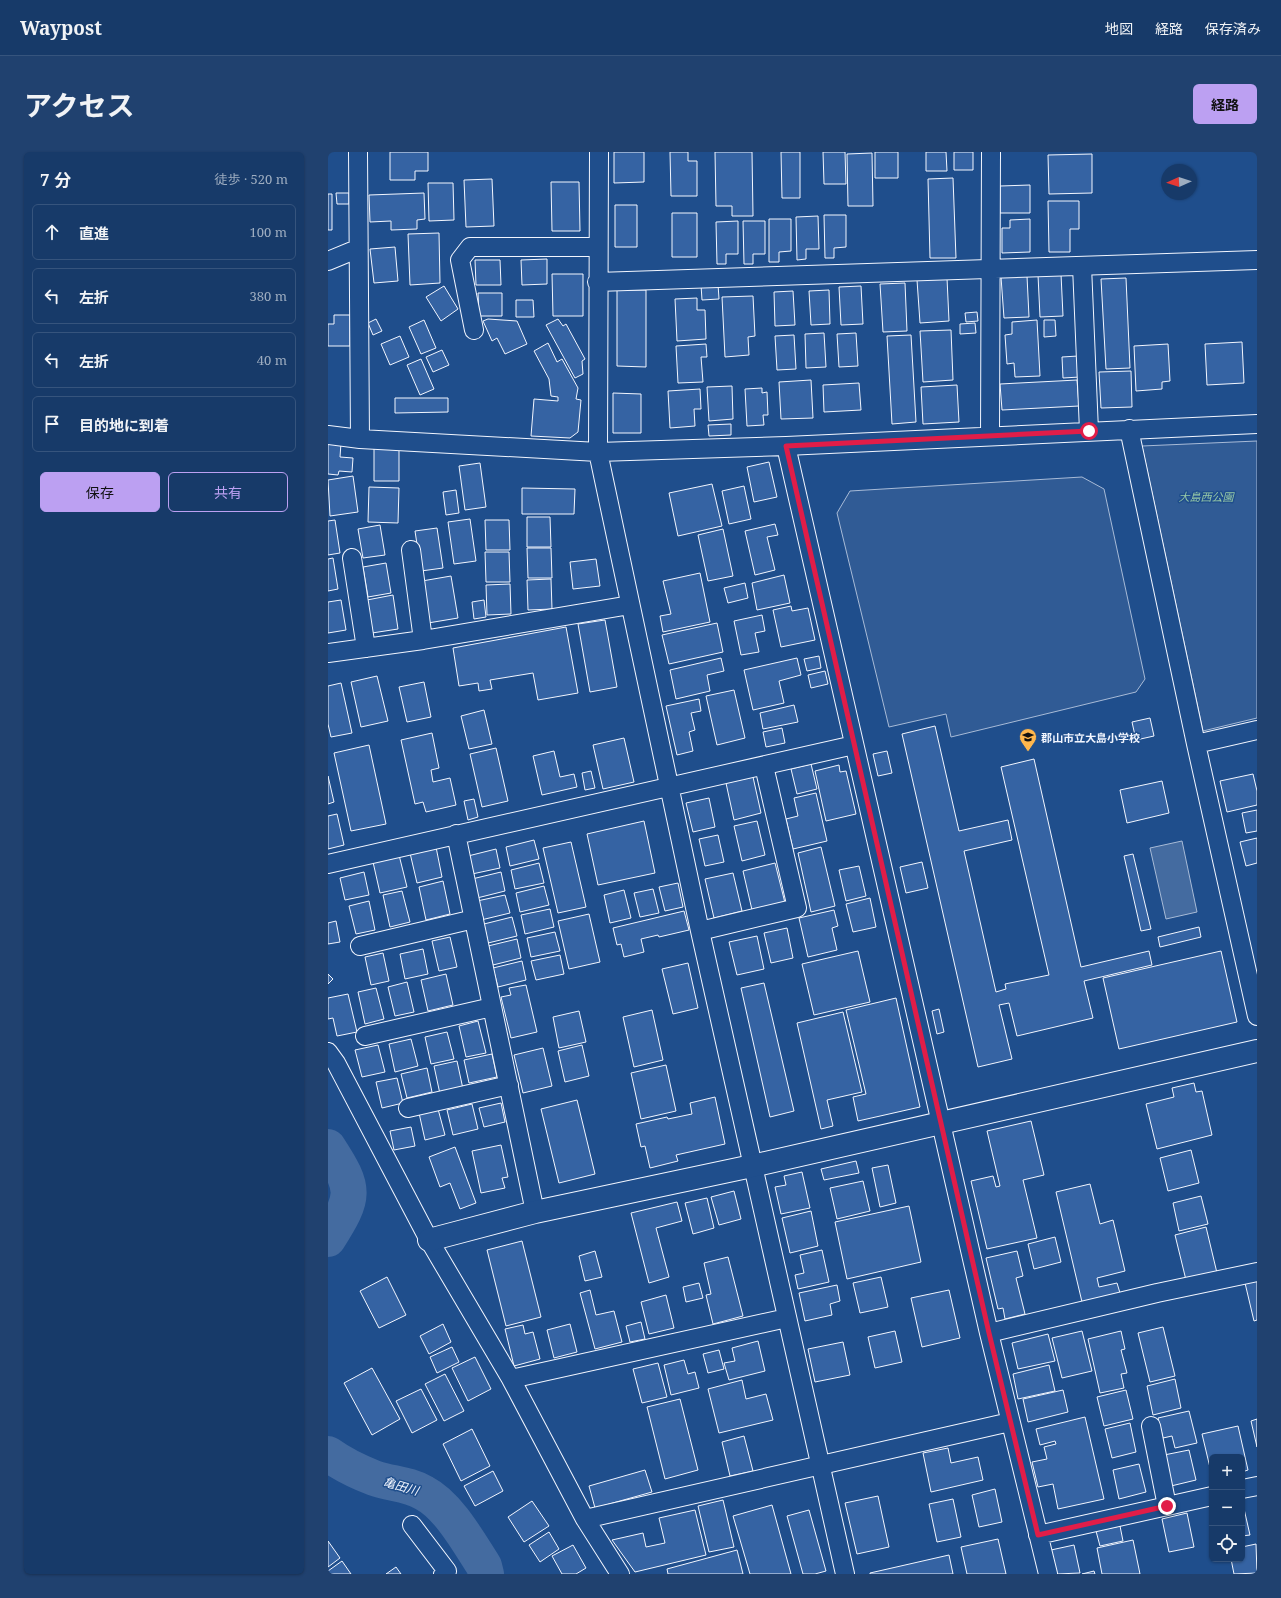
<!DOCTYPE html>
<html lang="ja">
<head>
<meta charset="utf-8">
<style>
  :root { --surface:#173a69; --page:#20416f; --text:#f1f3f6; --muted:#9eadc0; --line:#36547d; --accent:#bca0f2 }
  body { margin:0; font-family:"Noto Serif","Noto Sans JP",serif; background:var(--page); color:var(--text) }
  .controls { position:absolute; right:12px; bottom:12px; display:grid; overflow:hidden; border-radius:6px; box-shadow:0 1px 3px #0004 }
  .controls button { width:36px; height:36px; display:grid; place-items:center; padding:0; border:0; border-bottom:1px solid var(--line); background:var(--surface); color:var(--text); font:20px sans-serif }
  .compass { position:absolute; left:833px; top:12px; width:36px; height:36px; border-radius:50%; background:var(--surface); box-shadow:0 1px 3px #0004; rotate:267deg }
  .stop { position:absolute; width:12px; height:12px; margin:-9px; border:3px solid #e11d48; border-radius:50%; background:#fff }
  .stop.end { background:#e11d48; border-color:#fff; box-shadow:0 1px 4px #0008 }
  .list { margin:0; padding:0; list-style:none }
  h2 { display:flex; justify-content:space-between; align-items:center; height:52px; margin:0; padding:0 16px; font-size:17px }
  h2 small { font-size:13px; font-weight:400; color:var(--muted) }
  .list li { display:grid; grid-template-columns:26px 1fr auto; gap:12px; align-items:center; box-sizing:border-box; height:56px; margin:0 8px 8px; padding:0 8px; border:1px solid var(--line); border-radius:6px }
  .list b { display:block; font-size:15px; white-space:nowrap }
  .list em { font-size:13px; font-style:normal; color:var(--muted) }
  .actions { display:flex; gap:8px; padding:12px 16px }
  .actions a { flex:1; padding:9px 0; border:1px solid var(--accent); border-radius:6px; text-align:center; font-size:14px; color:var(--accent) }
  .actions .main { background:var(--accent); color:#111 }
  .icon { flex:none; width:22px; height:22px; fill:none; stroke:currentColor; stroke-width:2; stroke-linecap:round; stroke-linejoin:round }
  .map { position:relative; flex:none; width:929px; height:1422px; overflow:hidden; border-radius:6px }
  header { display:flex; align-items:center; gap:24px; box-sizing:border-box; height:56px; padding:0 20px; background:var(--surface); border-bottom:1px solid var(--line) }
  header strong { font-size:19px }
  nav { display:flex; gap:22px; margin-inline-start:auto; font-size:14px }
  .intro { display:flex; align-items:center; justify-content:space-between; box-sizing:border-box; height:96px; padding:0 24px }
  h1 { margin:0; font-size:28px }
  .button { padding:10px 18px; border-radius:6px; background:var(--accent); color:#111; font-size:14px; font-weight:700 }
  main { display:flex; gap:24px; padding:0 24px }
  aside { flex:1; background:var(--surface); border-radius:6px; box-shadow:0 1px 3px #0004 }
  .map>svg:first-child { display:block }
  .built { fill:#305b95; stroke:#a8bbd7 }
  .water { fill:#446ba0; stroke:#a8bbd7 }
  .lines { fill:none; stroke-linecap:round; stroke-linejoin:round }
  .river { stroke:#446ba0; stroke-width:36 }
  .building { fill:#3563a3; stroke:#f2f6ff }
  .minor-casing { stroke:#f2f6ff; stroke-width:20 }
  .tertiary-casing { stroke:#f2f6ff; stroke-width:24 }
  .minor { stroke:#1f4e8c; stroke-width:18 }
  .tertiary { stroke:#1f4e8c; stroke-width:22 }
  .route { stroke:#e11d48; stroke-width:5 }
  .labels { text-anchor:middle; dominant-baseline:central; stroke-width:3; stroke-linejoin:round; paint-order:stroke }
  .park-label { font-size:11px; font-style:italic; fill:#97c8a6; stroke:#1f4e8c }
  .poi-label { font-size:11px; font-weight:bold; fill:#f2f6ff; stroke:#1f4e8c; text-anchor:start }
  .water-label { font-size:12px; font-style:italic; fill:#f2f6ff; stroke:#1f4e8c }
</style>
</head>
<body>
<header>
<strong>Waypost</strong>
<nav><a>地図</a><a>経路</a><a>保存済み</a></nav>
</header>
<div class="intro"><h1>アクセス</h1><a class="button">経路</a></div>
<main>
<aside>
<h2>7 分<small>徒歩 · 520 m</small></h2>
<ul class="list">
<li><svg class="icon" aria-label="ahead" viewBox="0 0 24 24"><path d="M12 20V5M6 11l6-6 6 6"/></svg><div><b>直進</b></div><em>100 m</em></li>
<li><svg class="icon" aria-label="left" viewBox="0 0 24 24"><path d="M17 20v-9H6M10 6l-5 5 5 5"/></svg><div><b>左折</b></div><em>380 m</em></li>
<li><svg class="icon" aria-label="left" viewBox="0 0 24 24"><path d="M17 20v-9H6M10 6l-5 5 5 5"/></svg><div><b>左折</b></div><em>40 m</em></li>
<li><svg class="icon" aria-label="arrive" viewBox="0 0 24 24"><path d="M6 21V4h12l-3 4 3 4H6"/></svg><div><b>目的地に到着</b></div></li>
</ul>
<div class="actions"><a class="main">保存</a><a>共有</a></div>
</aside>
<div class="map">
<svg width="929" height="1422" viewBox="0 0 929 1422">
  <rect width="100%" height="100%" fill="#1f4e8c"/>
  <path class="built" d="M929,289V566L875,579L814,294Z
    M754,325L776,337L817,527L808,540L623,585L618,562L561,575L509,361L522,339Z"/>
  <path class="water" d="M854,689L869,760L838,767L822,696Z"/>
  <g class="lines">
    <path class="river" d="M0,995C28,1038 27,1044 0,1087
      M0,1302C14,1312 30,1320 46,1326C63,1332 81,1332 96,1341C121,1354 141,1391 156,1414L158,1422"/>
  </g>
  <path class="building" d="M62,0H100V19H87V28H62Z
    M286,0H316V30L286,31Z
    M342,0H360V9H369V44H343Z
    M387,0H424L425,64H404V54H388Z
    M453,0H472V46H454Z
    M495,0H517L518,32H496Z
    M547,0H570V26H547Z
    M598,0H618L619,19H598Z
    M626,0H645V18H626Z
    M544,1L545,54H520L519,2Z
    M764,2V41L721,42L720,3Z
    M625,26L628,106H602L600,27Z
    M164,27L166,74L138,75L136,28Z
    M223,30H251L252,79H224Z
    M100,31H125L126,68L101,69Z
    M702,33V61H672V34Z
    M8,41H21V52H9Z
    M96,41L97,67L89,68V77L63,78V69L42,70L41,43Z
    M0,42H4V78H0Z
    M720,49H751V77H742V100H721Z
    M287,53H309V95H287Z
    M344,61H369V105H344Z
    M496,63H518V95L506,96V106H497Z
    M490,64L491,97H478V107L469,108L468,65Z
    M441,67H463V99L451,100V110H441Z
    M702,67V100L674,101V76H682V68Z
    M410,69V102H398V112H389L388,70Z
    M415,69H437V102H425V112H416Z
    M111,81L112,131L82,133L80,82Z
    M67,95L70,129L46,131L42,97Z
    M219,107V132L194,133L193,108Z
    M147,108H172L173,133H148Z
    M224,122H255V164H225Z
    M733,122L735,164L712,165L710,123Z
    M699,124L701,165L676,166L673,125Z
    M619,126L621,169L592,171L589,128Z
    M798,126L802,216L778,217L773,127Z
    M577,131L579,179L555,180L552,132Z
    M390,132L391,147L374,148L373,133Z
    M116,134L130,157L113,169L98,145Z
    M533,134L535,172L513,173L511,135Z
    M289,138H318V215L289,214Z
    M501,138L502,172L483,173L481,139Z
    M465,139L467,173L447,174L446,140Z
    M150,141H174V164H151Z
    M425,144L427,184L420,185L421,203L397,205L394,145Z
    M369,146V158H377L378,187L349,189L347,147Z
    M188,148H205L206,165H188Z
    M649,160L650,169L638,170L637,161Z
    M6,163H22V194H0V172H6Z
    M48,167L54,179L45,183L40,171Z
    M160,167L189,169L199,192L177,202L169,186L164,189L155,169Z
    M230,167L235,174L238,172L257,207L254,209L255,222L247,226L218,173Z
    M96,168L108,196L93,202L81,175Z
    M709,168L712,224L687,225L686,211L679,212L677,183L684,182V170Z
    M716,168H727L728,184L716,185Z
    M647,171L648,181L632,182V172Z
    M623,178L625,228L595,230L592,179Z
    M496,181L498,215L478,216L477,182Z
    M528,181L530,214L511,215L509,182Z
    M466,183L468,217L449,218L447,184Z
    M583,183L588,270L564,272L559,184Z
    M72,184L81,205L62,213L53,192Z
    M914,190L916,231L879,233L877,192Z
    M220,191L229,210L234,207L250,236L248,247L253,248L250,280L242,286L203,284L206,247L230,249V245L223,244L221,227L206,199Z
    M378,192L379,205H373L375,230L350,231L348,194Z
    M840,192L842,229L834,230V237L808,239L806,194Z
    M114,198L121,213L105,220L98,205Z
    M750,204L752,225L735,226L734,205Z
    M93,207L106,237L92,243L79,213Z
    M803,219L804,255L773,256L771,220Z
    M483,228L485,266L453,267L451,230Z
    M749,228L751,254L674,258L672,232Z
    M531,231L533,258L496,260L495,233Z
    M629,233L631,270L595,272L593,235Z
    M404,234L405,267L381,269L379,235Z
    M434,236V241L439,240L440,263H435L436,273L419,274L417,237Z
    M372,237L373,257H366L367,274L342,276L340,239Z
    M285,241L313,242V281H285Z
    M67,246H120V260L67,261Z
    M403,272V283L381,284L380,273Z
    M0,290L13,291L12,305L25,306L24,320L11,319L10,323L0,322Z
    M46,296H71V329H46Z
    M441,310L449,345L426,350L419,315Z
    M152,311L158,355L137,358L131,314Z
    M25,324L30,360L2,364L0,328Z
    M384,332L394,374L350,384L341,341Z
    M416,334L423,367L401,372L394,339Z
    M41,335L71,336L70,371L40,370Z
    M194,336L247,337L246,362H194Z
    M128,338L131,361L118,363L115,340Z
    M199,365H222L223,395H199Z
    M142,367L148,409L126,412L120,370Z
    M7,368L12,401L0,403V369Z
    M157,368H181L182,398H158Z
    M447,372L450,383L439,385L447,418L427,423L417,379Z
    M52,373L57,403L35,406L30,377Z
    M109,376L115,416L93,419L87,379Z
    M395,377L405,424L380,429L370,383Z
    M199,396H223L224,426H200Z
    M157,400H181L182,430H158Z
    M5,406L10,437L0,439V407Z
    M268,407L272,434L245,437L242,410Z
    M58,411L63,441L40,445L35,415Z
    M372,421L382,470L335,480L332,464L343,462L335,429Z
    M456,423L462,451L429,458L424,431Z
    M123,424L130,466L100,471L94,429Z
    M223,427L224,457L200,458L199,428Z
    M417,431L420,446L400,451L396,436Z
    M182,432L183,462L159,463L158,433Z
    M65,443L70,477L44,481L39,448Z
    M13,448L18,478L0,481V450Z
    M156,448L158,465L146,467L144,450Z
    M463,454L464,459L480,456L487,488L453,495L445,458Z
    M434,463L437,479L427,481L431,500L413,503L406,469Z
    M277,468L289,535L262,540L250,472Z
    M389,471L395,500L341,512L334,483Z
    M238,475L250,541L210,548L205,521L162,528L164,537L151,539L150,531L131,534L125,496Z
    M491,504L493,516L479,519L476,507Z
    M393,506L396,519L379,523L382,539L348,547L342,518Z
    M469,506L473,523L451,529L456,551L425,558L416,518Z
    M497,519L500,532L483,536L480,523Z
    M49,524L60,569L33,575L23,530Z
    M96,530L103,565L79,570L71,535Z
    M13,531L24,581L3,585L0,572V534Z
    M406,538L417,586L389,593L378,544Z
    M371,547L373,559L363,561L367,578L361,580L365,599L349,603L338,554Z
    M466,553L470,570L435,577L432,561Z
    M156,558L164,592L141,597L133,564Z
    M822,566L826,584L808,588L804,570Z
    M607,574L631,679L680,668L684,688L636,699L668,840L678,837L677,832L721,823L673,615L706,607L753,815L821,799L824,813L756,829L765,866L689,884L681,851L671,853L684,907L650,915L574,582Z
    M454,576L457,591L438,595L435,580Z
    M104,581L111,616L103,618L105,630L122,626L128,653L98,660L95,650L87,652L73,588Z
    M296,586L306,630L275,637L265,593Z
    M41,593L58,672L23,679L6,601Z
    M168,596L180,649L154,655L142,602Z
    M226,599L232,625L246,622L249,635L214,643L205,604Z
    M559,599L564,621L550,624L545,602Z
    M483,612L489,637L469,642L463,617Z
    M511,613L512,620L518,619L528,662L498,669L487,619Z
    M263,619L267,636L257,638L254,621Z
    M925,622L929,639V653L899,660L892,629Z
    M0,624L6,650L0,652Z
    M425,625L433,661L406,668L398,631Z
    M834,629L841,661L799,671L792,638Z
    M488,641L499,689L465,697L458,667L470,664L466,646Z
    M381,646L387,675L365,680L358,651Z
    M146,647L150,665L140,668L136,649Z
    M929,658V679L918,681L914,661Z
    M9,662L16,693L0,697V664Z
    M316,669L327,721L270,733L259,682Z
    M429,669L437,703L414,709L406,674Z
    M390,683L396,710L377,714L371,687Z
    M929,686V711L918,714L912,690Z
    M206,688L211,707L182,714L178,695Z
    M243,690L258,755L230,761L215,696Z
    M108,695L114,725L89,731L82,701Z
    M493,695L507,754L483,760L470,701Z
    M168,697L172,716L144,722L140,704Z
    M805,702L823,777L813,779L796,704Z
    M71,703L79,735L52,741L45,710Z
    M594,710L600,736L578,741L572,715Z
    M211,711L216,731L187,737L183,718Z
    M447,711L457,751L424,758L415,719Z
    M531,714L538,744L518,749L511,718Z
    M36,720L41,743L17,748L12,726Z
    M173,720L177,739L149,746L144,727Z
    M405,721L414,759L386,766L377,727Z
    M115,729L122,762L98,768L91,735Z
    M350,731L355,755L337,759L331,735Z
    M216,734L221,753L192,760L188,741Z
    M325,737L331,761L312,765L306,741Z
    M296,738L303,766L282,771L276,743Z
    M74,739L82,770L62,775L55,743Z
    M177,743L182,761L153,768L149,749Z
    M542,746L548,775L525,780L518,752Z
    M41,749L47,778L28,782L21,754Z
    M222,757L226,775L197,782L193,763Z
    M506,758L510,774L504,776L509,798L480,805L471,766Z
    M356,759L361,778L331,785L330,783L313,787L316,800L296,805L293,792L289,793L285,776Z
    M261,762L272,810L241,817L230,769Z
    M184,765L189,784L160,791L156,772Z
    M8,769L12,790L0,792V771Z
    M871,775L873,785L832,795L830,785Z
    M459,776L465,806L443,811L436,781Z
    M227,780L232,799L203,805L199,786Z
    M429,784L436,817L409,823L401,790Z
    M122,785L129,815L111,819L104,789Z
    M189,787L193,806L165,813L160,794Z
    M95,797L100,822L77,827L72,802Z
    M530,799L542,850L486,863L474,812Z
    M893,799L909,870L791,897L775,826Z
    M55,801L61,829L43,833L37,805Z
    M232,803L236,822L208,828L203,809Z
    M194,809L198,828L170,835L165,816Z
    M360,811L370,856L345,862L334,817Z
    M0,822L5,827L0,832Z
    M118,822L125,853L100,859L93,828Z
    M79,830L86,860L67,864L60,835Z
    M436,831L466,959L442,965L413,836Z
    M198,833L209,880L183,886L173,845L183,843L181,836Z
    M48,836L56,867L37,872L30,840Z
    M20,842L29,880L9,884L5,866L0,867V846Z
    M568,846L592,955L530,969L525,945L538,942L518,858Z
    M611,857L616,880L609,882L604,859Z
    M324,858L335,908L306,915L295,865Z
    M251,859L258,890L231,896L225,865Z
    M515,860L534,940L499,948L505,974L493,977L469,871Z
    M150,869L158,901L138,905L131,874Z
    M119,880L126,907L103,912L97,885Z
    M83,887L90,914L67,920L61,892Z
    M50,893L57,920L34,925L27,898Z
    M254,893L261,924L237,930L230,899Z
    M215,896L224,934L195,941L186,903Z
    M164,902L169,925L141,931L136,908Z
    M129,909L135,937L112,942L106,914Z
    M338,913L348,959L313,967L303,921Z
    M99,916L104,940L79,946L73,922Z
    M69,926L75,951L54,956L48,930Z
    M866,931L868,940L874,939L884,983L829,997L818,952L846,945L844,936Z
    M387,945L397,992L348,1003L350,1009L322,1016L317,994L313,995L308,972L339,965L340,967L364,962L362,951Z
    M249,948L267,1022L231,1031L213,957Z
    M173,951L177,970L156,975L151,956Z
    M144,952L150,977L125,983L119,958Z
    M110,957L117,983L97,988L91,961Z
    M703,969L716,1023L695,1028L709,1086L659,1097L643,1029L665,1024L668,1035L672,1034L659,979Z
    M83,975L87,994L66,998L62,979Z
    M173,993L180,1025L174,1026L177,1036L153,1041L144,999Z
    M127,995L148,1051L132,1057L122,1031L112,1035L101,1005Z
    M863,998L871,1031L840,1039L832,1006Z
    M528,1009L531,1021L496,1028L493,1017Z
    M560,1013L568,1051L552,1055L544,1016Z
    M474,1020L482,1056L453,1062L447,1035L458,1033L456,1024Z
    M535,1029L542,1059L509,1067L502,1036Z
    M762,1032L772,1072L785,1068L797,1119L769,1126L771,1135L789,1131L792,1141L754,1150L728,1040Z
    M406,1039L413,1067L391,1073L383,1045Z
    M873,1044L880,1072L851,1079L845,1051Z
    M379,1046L386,1076L365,1082L357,1051Z
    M349,1050L354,1069L328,1076L341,1125L321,1131L303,1061Z
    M581,1054L593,1110L519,1127L507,1070Z
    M483,1059L490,1094L462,1101L454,1066Z
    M878,1075L889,1121L858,1128L847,1083Z
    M727,1085L733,1110L706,1117L700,1092Z
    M194,1089L213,1165L178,1174L159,1098Z
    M494,1098L501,1130L470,1137L467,1123L476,1121L472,1103Z
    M267,1099L274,1125L257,1129L251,1104Z
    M689,1099L695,1124L688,1126L697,1162L677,1167L675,1156L670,1157L658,1106Z
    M400,1105L415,1164L385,1172L378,1143L383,1142L376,1111Z
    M59,1125L78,1163L51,1176L32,1139Z
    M553,1125L560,1155L532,1161L525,1131Z
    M929,1129V1168L926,1169L917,1131Z
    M371,1131L375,1146L358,1150L355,1135Z
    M509,1133L512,1149L502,1152L504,1163L477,1169L471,1141Z
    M262,1138L268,1163L286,1159L294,1190L267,1197L252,1141Z
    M621,1138L632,1186L594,1195L583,1146Z
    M338,1143L346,1176L321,1182L313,1150Z
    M313,1170L317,1187L302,1190L298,1174Z
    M115,1172L123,1190L101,1202L92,1184Z
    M242,1172L249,1200L226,1206L219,1178Z
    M195,1173L197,1182L205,1180L212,1207L186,1214L177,1177Z
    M835,1175L847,1224L822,1230L810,1181Z
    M567,1179L574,1210L547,1216L540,1185Z
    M754,1179L764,1219L734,1226L724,1186Z
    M793,1179L797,1197L793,1198L799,1221L793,1222L796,1236L772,1241L760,1187Z
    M720,1182L727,1209L690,1217L684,1191Z
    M430,1189L437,1219L401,1228L396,1211L407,1209L404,1196Z
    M515,1190L522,1223L487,1230L480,1197Z
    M124,1195L131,1210L109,1221L102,1205Z
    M391,1198L396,1217L380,1221L375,1202Z
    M147,1205L163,1237L140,1249L124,1216Z
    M356,1208L360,1222L367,1220L371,1236L343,1243L336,1213Z
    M330,1211L339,1245L314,1251L305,1217Z
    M721,1213L727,1239L690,1247L685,1222Z
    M44,1216L72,1267L44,1283L16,1231Z
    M117,1222L136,1259L116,1269L97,1232Z
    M847,1227L853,1256L825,1263L819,1234Z
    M414,1228L418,1247L438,1242L445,1268L391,1281L380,1237Z
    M93,1237L109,1268L84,1281L68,1249Z
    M735,1238L740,1260L700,1270L695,1247Z
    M798,1238L805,1267L776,1274L769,1245Z
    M352,1247L370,1318L337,1327L319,1255Z
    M861,1259L869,1291L847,1296L844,1284L835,1286L830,1266Z
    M757,1265L776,1347L730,1357L725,1332L710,1335L704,1310L719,1307L716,1295L728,1292L727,1289L712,1293L708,1277Z
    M929,1267V1295L923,1269Z
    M802,1271L808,1300L784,1306L777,1277Z
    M910,1274L920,1318L914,1320V1305H884V1324L874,1282Z
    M144,1277L162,1314L133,1329L115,1292Z
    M416,1284L425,1319L402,1324L394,1290Z
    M620,1296L623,1311L650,1305L655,1328L603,1340L595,1301Z
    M861,1298L868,1328L843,1334L836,1303Z
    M811,1312L818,1340L791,1347L785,1318Z
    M317,1318L324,1340L267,1356L261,1334Z
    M165,1319L175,1339L147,1354L136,1334Z
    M667,1337L674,1370L651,1375L644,1343Z
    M550,1344L561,1395L529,1402L517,1351Z
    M625,1347L633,1385L609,1390L601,1352Z
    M395,1348L406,1395L381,1400L370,1354Z
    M914,1348L922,1383L914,1384Z
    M204,1349L221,1374L196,1390L180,1365Z
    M444,1353L463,1422H422L405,1364Z
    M367,1358L378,1403L307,1420L284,1388L315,1381L318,1395L337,1391L331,1366Z
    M481,1358L498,1419L487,1422H475L459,1364Z
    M859,1361L866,1395L841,1400L834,1367Z
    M792,1374L795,1389L772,1394L768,1379Z
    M221,1380L231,1397L212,1410L201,1393Z
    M670,1387L678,1422H639L633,1395Z
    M805,1388L812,1422H774L769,1396Z
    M0,1389L12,1406L0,1415Z
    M928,1392L929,1421L906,1422L903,1407H914V1395Z
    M245,1393L258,1416L248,1422H234L224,1404Z
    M746,1393L752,1421L729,1422L723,1398Z
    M409,1398L415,1422H340L339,1417Z
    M621,1403L625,1422H542V1421Z
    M14,1409L23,1422H0V1419Z
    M68,1415L73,1422H58Z
    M766,1419L767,1422H754Z"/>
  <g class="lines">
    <defs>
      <path id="minor" d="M30,0L32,287
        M271,0L270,300L372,779L517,1422
        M0,109L29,97
        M754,114L761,279
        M269,130L929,108
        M146,178L132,108L142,95H270
        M801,277L868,592L929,864
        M0,283L32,287L270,300L458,294L929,272
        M662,284L663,0
        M458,294L661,1181L720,1422
        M83,398L95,488
        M24,406L38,496
        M0,501L95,488L302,453
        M868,592L929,578
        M128,682L207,1060
        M0,712L526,593
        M372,779L469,756L436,614
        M32,794L146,767
        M37,884L164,855
        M0,900L8,911L101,1088L183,1227L257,1367L292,1422
        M80,956L181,933
        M661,1181L829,1141L929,1120
        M183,1227L459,1166
        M823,1274L839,1354
        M914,1337L929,1334
        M257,1367L682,1270
        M84,1373L119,1419L115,1422
        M710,1383L884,1344"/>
      <path id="tertiary" d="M101,1088L207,1060L424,1014L929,899"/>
    </defs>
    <use href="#minor" class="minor-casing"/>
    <use href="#tertiary" class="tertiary-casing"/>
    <use href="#minor" class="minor"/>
    <use href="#tertiary" class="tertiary"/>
  </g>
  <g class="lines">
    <path class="route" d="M761,279L458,294L661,1181L710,1383L839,1354"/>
  </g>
  <defs>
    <symbol id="school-pin" viewBox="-11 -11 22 30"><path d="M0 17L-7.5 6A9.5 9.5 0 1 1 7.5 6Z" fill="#ffb74d" stroke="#1f4e8c"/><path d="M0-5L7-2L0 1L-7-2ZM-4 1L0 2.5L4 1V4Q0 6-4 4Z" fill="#111"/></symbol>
  </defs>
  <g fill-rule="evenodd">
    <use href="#school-pin" x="690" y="575" width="20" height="27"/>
  </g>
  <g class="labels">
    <g class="park-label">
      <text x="878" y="344">大島西公園</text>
    </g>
    <g class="poi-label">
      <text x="713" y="585">郡山市立大島小学校</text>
    </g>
    <g class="water-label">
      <text transform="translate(73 1334) rotate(16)">亀田川</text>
    </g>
  </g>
</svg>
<div class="controls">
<button>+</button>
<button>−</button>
<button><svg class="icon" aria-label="locate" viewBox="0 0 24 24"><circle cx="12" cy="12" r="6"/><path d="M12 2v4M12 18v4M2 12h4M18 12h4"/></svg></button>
</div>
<svg class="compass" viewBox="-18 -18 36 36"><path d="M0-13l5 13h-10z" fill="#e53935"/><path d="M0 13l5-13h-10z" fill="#9eadc0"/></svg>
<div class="stop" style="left:761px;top:279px"></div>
<div class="stop end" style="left:839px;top:1354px"></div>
</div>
</main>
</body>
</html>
